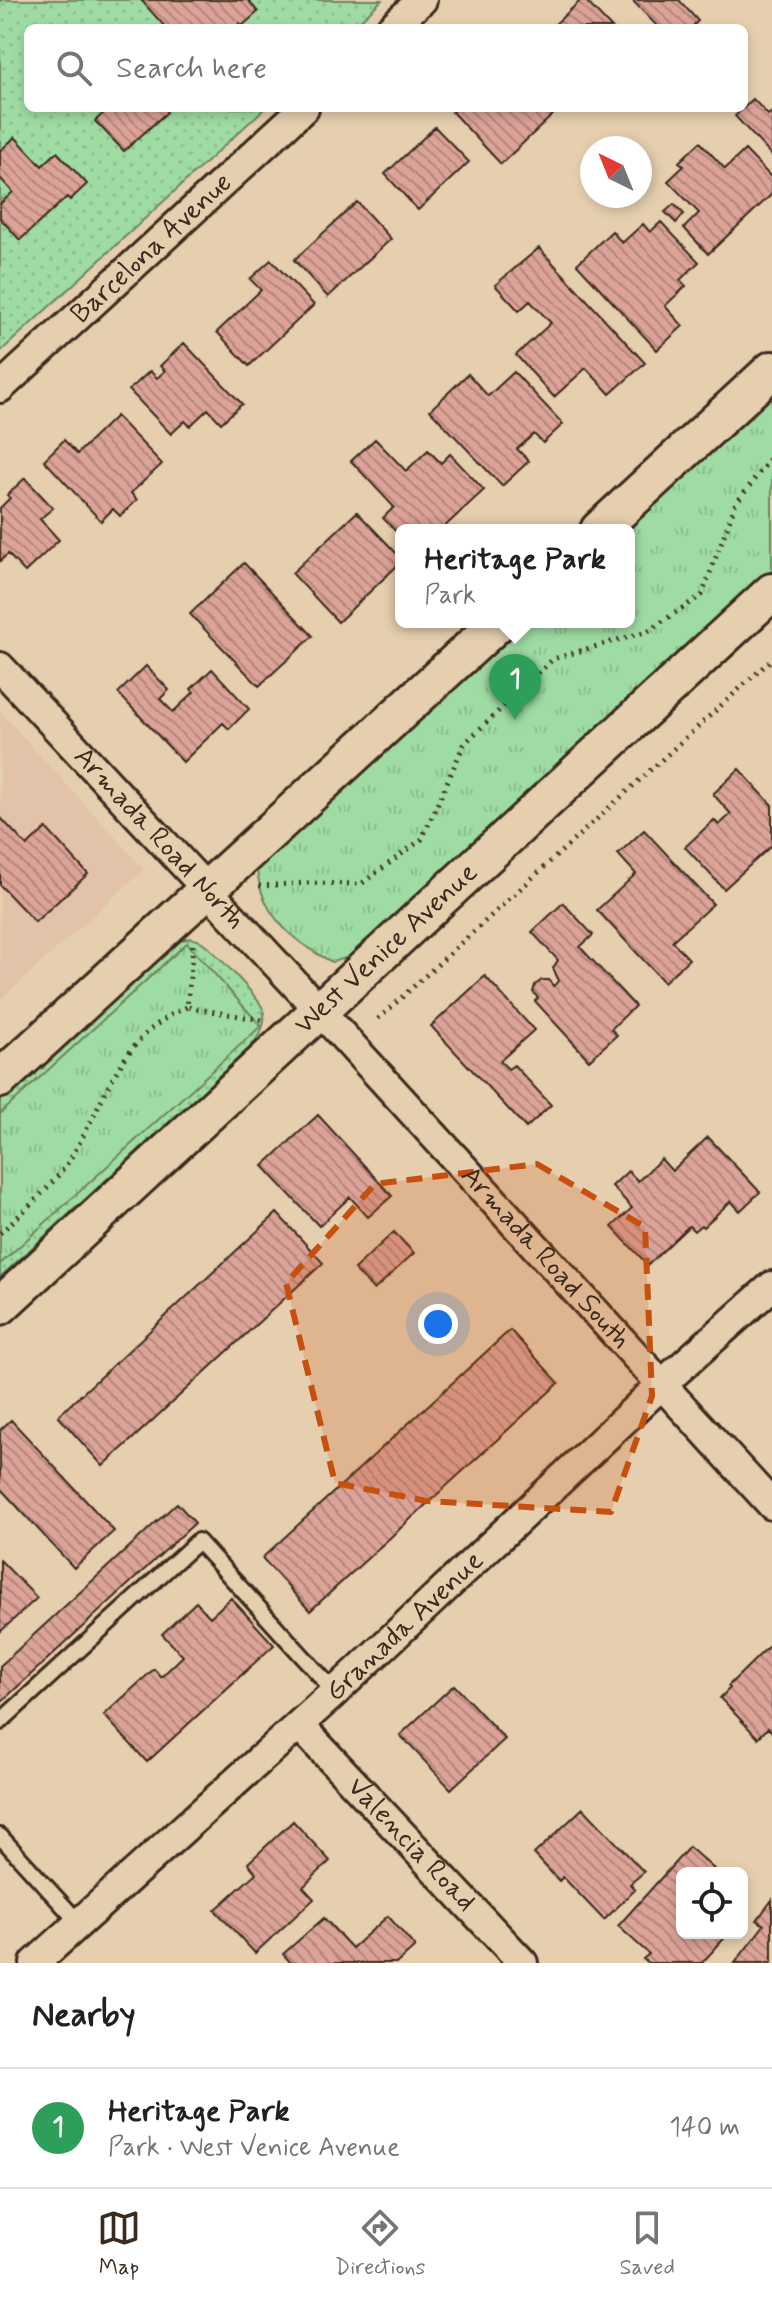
<!DOCTYPE html>
<html lang="en">
<head>
<meta charset="utf-8">
<style>
  :root { --surface:#fff; --page:#f2f2f2; --text:#202124; --muted:#757577; --line:#e0e0e0; --accent:#3b2a1e }
  body { margin:0; font-family:Mynerve,sans-serif; background:var(--page); color:var(--text) }
  .controls { position:absolute; right:24px; bottom:24px; display:grid; overflow:hidden; border-radius:12px; box-shadow:0 4px 12px #0003 }
  .controls button { width:72px; height:72px; display:grid; place-items:center; padding:0; border:0; border-bottom:2px solid var(--line); background:var(--surface); color:var(--text); font:40px sans-serif }
  .compass { position:absolute; left:580px; top:136px; width:72px; height:72px; border-radius:50%; background:var(--surface); box-shadow:0 4px 12px #0003; rotate:317deg }
  .you { position:absolute; left:438px; top:1324px; width:28px; height:28px; margin:-20px; border:6px solid #fff; border-radius:50%; background:#1a73e8; box-shadow:0 0 0 12px #1a73e833 }
  .badge { display:grid; place-items:center; width:52px; height:52px; border-radius:50%; background:var(--accent); color:#fff; font-size:26px; font-weight:700 }
  .pin { position:absolute; translate:-50% -66px; filter:drop-shadow(0 2px 4px #0008) }
  .pin::after { content:''; position:absolute; top:42px; width:28px; height:24px; background:inherit; clip-path:polygon(0 0,100% 0,50% 100%) }
  .popup { position:absolute; left:395px; top:524px; width:240px; height:104px; box-sizing:border-box; display:grid; place-content:center; border-radius:12px; background:var(--surface); filter:drop-shadow(0 2px 6px #0005); font-size:26px; white-space:nowrap; color:var(--muted) }
  .popup b { font-size:30px; color:var(--text) }
  .popup::after { content:''; position:absolute; left:50%; top:100%; margin-left:-16px; border:16px solid transparent; border-top-color:var(--surface) }
  .list { margin:0; padding:0; list-style:none }
  h2 { display:flex; justify-content:space-between; align-items:center; height:104px; margin:0; padding:0 32px; font-size:34px }
  h2 small { font-size:26px; font-weight:400; color:var(--muted) }
  .list li { display:grid; grid-template-columns:52px 1fr auto; gap:24px; align-items:center; box-sizing:border-box; height:120px; padding:0 32px; border-top:2px solid var(--line) }
  .list b { display:block; font-size:30px; white-space:nowrap }
  .list p { margin:0; font-size:26px; white-space:nowrap; color:var(--muted) }
  .list em { font-size:26px; font-style:normal; color:var(--muted) }
  .icon { flex:none; width:44px; height:44px; fill:none; stroke:currentColor; stroke-width:2; stroke-linecap:round; stroke-linejoin:round }
  .map { position:relative; flex:none; width:772px; height:1963px; overflow:hidden }
  .search { position:absolute; background:var(--surface); box-shadow:0 4px 12px #0003; left:24px; right:24px; top:24px; height:88px; display:flex; align-items:center; gap:20px; box-sizing:border-box; padding:0 28px; border-radius:12px; color:var(--muted); font-size:30px }
  .sheet { height:224px; background:var(--surface) }
  nav { display:flex; justify-content:space-around; align-items:center; box-sizing:border-box; height:112px; border-top:2px solid var(--line); background:var(--surface); font-size:22px; color:var(--muted) }
  nav a { display:grid; justify-items:center; gap:4px }
  nav .on { color:var(--accent) }
  .map>svg:first-child { display:block }
  .built { fill:#e2c2a8 }
  .grass { fill:url(#grass-dots); stroke:#6d8361; stroke-width:2 }
  .park { fill:url(#park-tufts); stroke:#6d8361; stroke-width:2 }
  .building { fill:url(#building-back-hatch); stroke:#3b2a1e; stroke-width:2 }
  .lines { fill:none; stroke-linecap:round; stroke-linejoin:round }
  .service-casing { stroke:#3b2a1e; stroke-width:20 }
  .minor-casing { stroke:#3b2a1e; stroke-width:34 }
  .tertiary-casing { stroke:#3b2a1e; stroke-width:42 }
  .path { stroke:#3b2a1e; stroke-width:5; stroke-dasharray:2 6; stroke-linecap:butt }
  .service { stroke:#e5cfae; stroke-width:14 }
  .minor { stroke:#e5cfae; stroke-width:28 }
  .tertiary { stroke:#e5cfae; stroke-width:36 }
  .marked { fill:#c55010; fill-opacity:0.2; stroke:#c55010; stroke-width:6; stroke-dasharray:16 10; stroke-linejoin:round }
  .labels { text-anchor:middle; dominant-baseline:central; stroke-width:6; stroke-linejoin:round; paint-order:stroke }
  .street-label { font-size:28px; fill:#3b2a1e; stroke:#e5cfae }
</style>
</head>
<body>
<div class="map">
<svg width="772" height="1963" viewBox="0 0 772 1963">
  <defs>
    <pattern id="grass-dots" width="8" height="8" patternUnits="userSpaceOnUse" patternTransform="scale(2)"><rect width="8" height="8" fill="#9fdca4"/><path d="M2 2h.1M6 6h.1" fill="none" stroke="#8abd8d" stroke-width="1.8" stroke-linecap="round"/></pattern>
    <pattern id="park-tufts" width="24" height="20" patternUnits="userSpaceOnUse" patternTransform="scale(2)"><rect width="24" height="20" fill="#9fdca4"/><path d="M3 7l-1-3M5 7V3M7 7l1-3M15 17l-1-3M17 17v-4M19 17l1-3" fill="none" stroke="#8abd8d"/></pattern>
    <pattern id="building-back-hatch" width="6" height="6" patternUnits="userSpaceOnUse" patternTransform="scale(2)"><rect width="6" height="6" fill="#dca399"/><path d="M-1 5l2 2M0 0l6 6M5-1l2 2" fill="none" stroke="#b4857c"/></pattern>
  </defs>
  <rect width="100%" height="100%" fill="#e5cfae"/>
  <filter id="ink" filterUnits="userSpaceOnUse"><feTurbulence type="fractalNoise" baseFrequency=".0125" numOctaves="2"/><feDisplacementMap in="SourceGraphic" scale="16" xChannelSelector="R" yChannelSelector="G"/><feConvolveMatrix kernelMatrix="1 2 1 2 8 2 1 2 1" color-interpolation-filters="sRGB"/></filter>
  <g filter="url(#ink)">
    <path class="built" d="M0,712L144,869L0,1000Z"/>
    <path class="grass" d="M0,0H382L352,28H28V108H265L0,352Z
      M190,938C195,939 197,939 202,942C212,949 259,998 263,1009C268,1025 258,1038 248,1050L0,1277V1099L171,943Z"/>
    <path class="park" d="M772,392V573L359,954L332,962C292,941 259,913 257,866L522,622H629V530H622Z
      M187,943L261,1026L0,1264V1114Z"/>
    <path class="building" d="M141,0H248L258,12L242,26L240,23L235,28H166Z
      M581,0H585L612,28H551Z
      M632,0H679L698,21L691,28H659Z
      M753,99L768,115L772,112V156L735,116Z
      M109,108H164L167,112L124,151L95,121Z
      M457,108H560L501,164L452,112Z
      M435,127L469,162L418,210L385,174Z
      M15,137L42,166L57,152L87,184L70,200L67,197L20,240L0,218V204L13,192L0,178V151Z
      M700,142L725,169L745,150L772,178V194L708,254L684,228L699,213L668,181L684,166L679,162Z
      M357,202L391,239L328,297L294,260Z
      M674,204L684,214L676,223L665,212Z
      M661,222L699,262L680,280L686,286L665,306L683,326L657,350L577,264L612,231L622,243L643,224L650,232Z
      M539,248L645,363L610,394L586,368L554,397L516,355L551,323L530,301L519,311L495,285Z
      M271,260L314,305L249,366L217,332L261,290L250,279Z
      M184,343L242,404L221,423L208,409L190,426L185,421L171,434L129,390L150,371L157,378L165,371L160,366Z
      M514,372L563,424L543,443L534,434L517,449L529,461L502,486L430,410L468,374L488,396Z
      M116,416L162,464L131,493L137,500L120,516L113,509L101,521L44,460L64,440L77,454Z
      M375,439L406,471L428,450L441,463L450,454L484,490L441,530H401V537L383,518L394,507L351,461Z
      M25,478L53,508L40,519L59,540L25,572L8,554L0,561V508L10,498L7,495Z
      M357,512L401,558V562L338,622L292,573Z
      M244,563L313,636L259,686L190,614Z
      M146,666L169,690L160,699L173,712L194,692L191,689L212,669L249,709L229,729L223,723L183,762L118,693Z
      M739,769L772,805V845L724,889L685,847L714,820L719,825L731,814L713,794Z
      M0,817L27,846L46,828L88,874L35,922L0,885Z
      M644,830L713,904L672,941L689,959L664,982L597,910L636,874L618,854Z
      M563,903L593,935L580,947L635,1006L611,1029L617,1035L589,1060L535,1001L538,998L533,992L535,985L542,980H549L553,986L559,981L553,968L558,960L532,932Z
      M485,976L534,1030L500,1061L508,1069L514,1065L551,1105L526,1128L431,1026Z
      M318,1115L392,1196L368,1217L350,1197L319,1226L263,1166Z
      M708,1137L760,1192L740,1211L731,1201L703,1227L701,1225L694,1231L689,1226L648,1265L612,1227L632,1208L612,1186L628,1171L638,1181L661,1159L672,1171Z
      M277,1213L323,1263L103,1466L58,1416Z
      M394,1232L414,1253L374,1290L354,1269Z
      M510,1330L559,1383L310,1611L262,1558Z
      M11,1420L114,1531L74,1568L0,1488V1430Z
      M177,1503L195,1523L0,1703V1666Z
      M0,1560L37,1598L0,1632Z
      M231,1598L274,1645L147,1762L104,1715L154,1669L161,1677L183,1656L162,1634L196,1602L210,1617Z
      M772,1643V1732L768,1728L758,1738L720,1698L730,1688L728,1686Z
      M454,1685L505,1739L451,1789L400,1735Z
      M583,1808L644,1872L630,1884L635,1890L604,1920L563,1877L559,1881L534,1854Z
      M293,1821L330,1861L303,1887L314,1899L255,1953L215,1910L256,1873L248,1863Z
      M689,1847L714,1869L710,1873H682V1933H729L702,1963H648L643,1959L649,1954L618,1926Z
      M772,1900V1963H735L764,1925L757,1920Z
      M388,1916L415,1947L397,1963H291L283,1954L324,1918L352,1948Z"/>
    <g class="lines">
      <defs>
        <path id="service" d="M0,1722L198,1541L335,1692
          M0,1836L79,1923"/>
        <g id="minor">
          <path d="M391,28L422,0"/>
          <path id="s1" d="M0,388L304,108"/>
          <path id="s2" d="M0,667L320,1011L772,1505"/>
          <path id="s3" d="M299,1725L523,1963"/>
          <path id="s4" d="M35,1963L335,1692L661,1385L772,1286"/>
        </g>
        <g id="tertiary">
          <path d="M599,530L772,370"/>
          <path d="M0,1079L499,622"/>
          <path id="s5" d="M0,1306L772,592"/>
        </g>
      </defs>
      <use href="#service" class="service-casing"/>
      <use href="#minor" class="minor-casing"/>
      <use href="#tertiary" class="tertiary-casing"/>
      <path class="path" d="M259,886L307,883L361,884L422,839L464,744L553,659L648,631L702,595L735,505L772,456
        M193,945L187,1007L262,1020
        M378,1019L772,659
        M0,1233C23,1212 57,1182 72,1156C107,1098 119,1036 187,1007"/>
      <use href="#service" class="service"/>
      <use href="#minor" class="minor"/>
      <use href="#tertiary" class="tertiary"/>
    </g>
  </g>
  <path class="marked" d="M537,1164L645,1227L652,1396L611,1512L427,1501L335,1483L286,1283L375,1184Z"/>
  <g class="labels">
    <g class="street-label">
      <text stroke="none"><textPath href="#s1" startOffset="206">Barcelona Avenue</textPath></text>
      <text stroke="none"><textPath href="#s2" startOffset="234">Armada Road North</textPath></text>
      <text stroke="none"><textPath href="#s5" startOffset="526">West Venice Avenue</textPath></text>
      <text stroke="none"><textPath href="#s2" startOffset="804">Armada Road South</textPath></text>
      <text stroke="none"><textPath href="#s4" startOffset="500">Granada Avenue</textPath></text>
      <text stroke="none"><textPath href="#s3" startOffset="164">Valencia Road</textPath></text>
    </g>
  </g>
</svg>
<div class="controls">
<button><svg class="icon" aria-label="locate" viewBox="0 0 24 24"><circle cx="12" cy="12" r="6"/><path d="M12 2v4M12 18v4M2 12h4M18 12h4"/></svg></button>
</div>
<svg class="compass" viewBox="-18 -18 36 36"><path d="M0-13l5 13h-10z" fill="#e53935"/><path d="M0 13l5-13h-10z" fill="#757577"/></svg>
<div class="you"></div>
<div class="pin badge" style="left:515px;top:720px;background:#2e9e5b">1</div>
<div class="popup"><b>Heritage Park</b>Park</div>
<div class="search"><svg class="icon" aria-label="search" viewBox="0 0 24 24"><circle cx="10" cy="10" r="6"/><path d="M15 15l6 6"/></svg>Search here</div>
</div>
<section class="sheet">
<h2>Nearby<small></small></h2>
<ul class="list">
<li><span class="badge" style="background:#2e9e5b">1</span><div><b>Heritage Park</b><p>Park · West Venice Avenue</p></div><em>140 m</em></li>
</ul>
</section>
<nav>
<a class="on"><svg class="icon" aria-label="map" viewBox="0 0 24 24"><path d="M3 6l6-2 6 2 6-2v14l-6 2-6-2-6 2zM9 4v14M15 6v14"/></svg>Map</a>
<a><svg class="icon" aria-label="directions" viewBox="0 0 24 24"><path d="M12 3l9 9-9 9-9-9zM9 14v-3h6M13 9l2 2-2 2"/></svg>Directions</a>
<a><svg class="icon" aria-label="saved" viewBox="0 0 24 24"><path d="M7 4h10v16l-5-4-5 4z"/></svg>Saved</a>
</nav>
</body>
</html>
